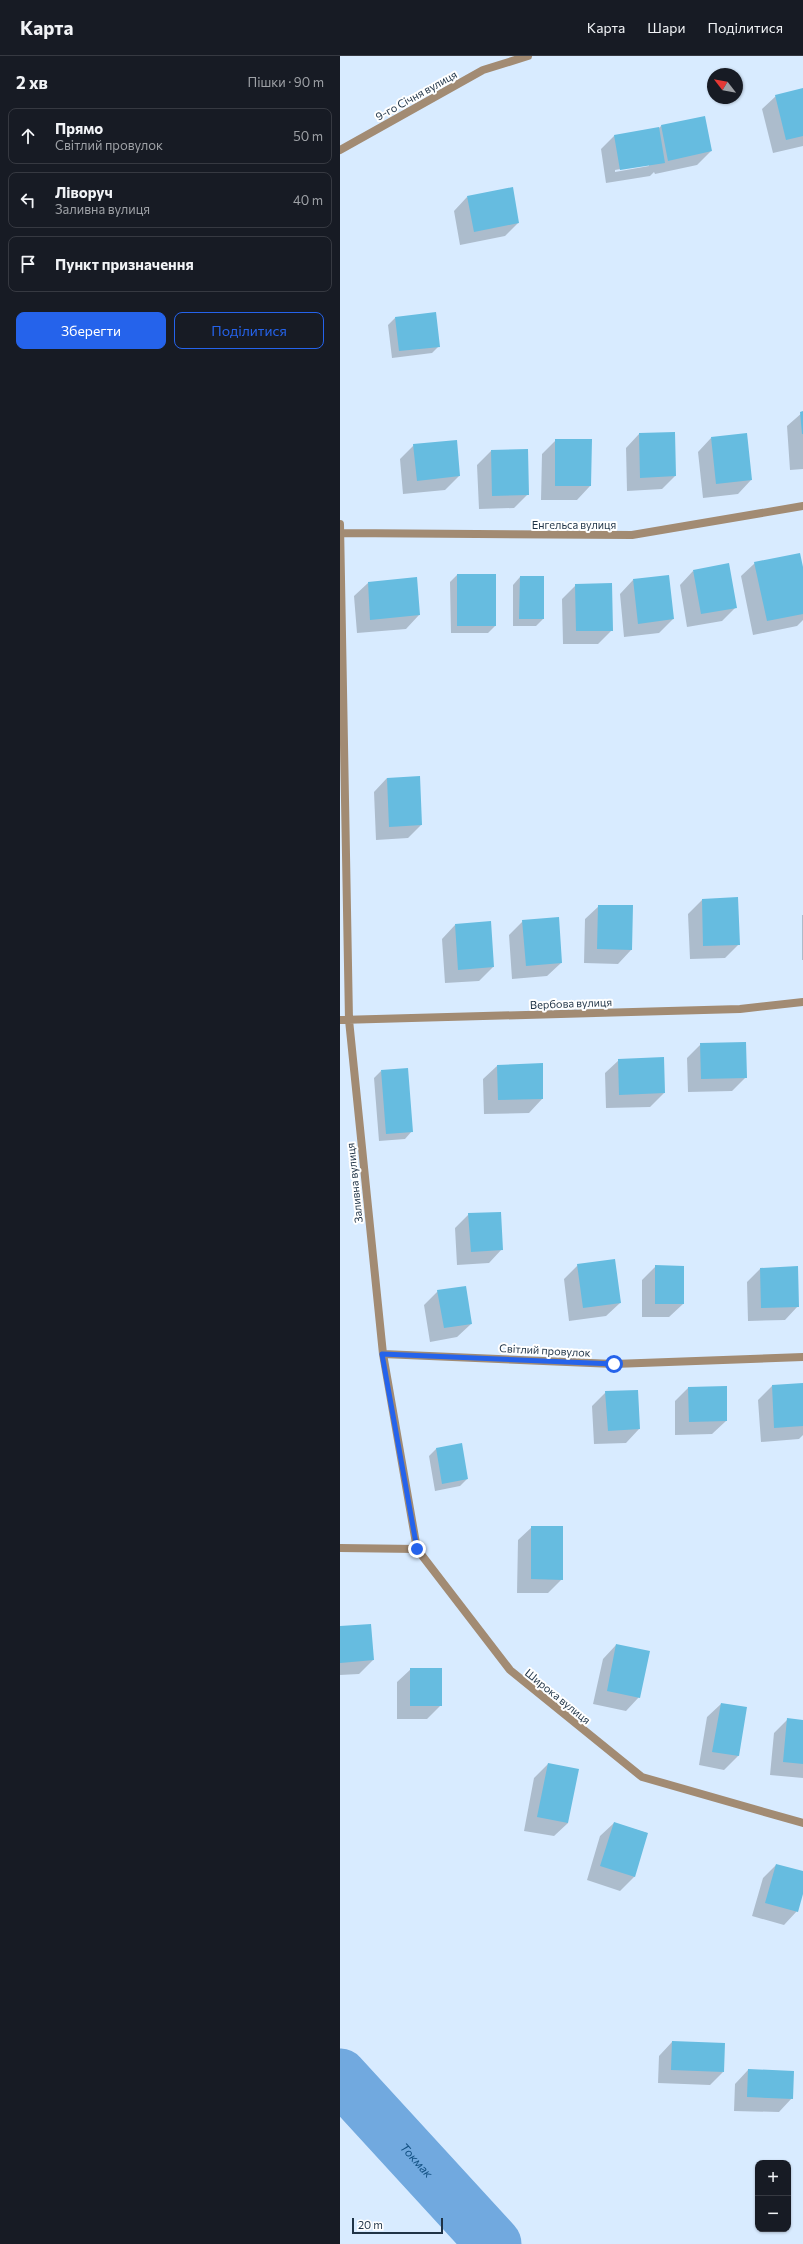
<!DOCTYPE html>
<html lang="uk">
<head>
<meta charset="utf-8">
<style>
  :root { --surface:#171b24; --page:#20242c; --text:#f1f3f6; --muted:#9ea1a6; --line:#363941; --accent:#2563eb }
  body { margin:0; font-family:Commissioner,sans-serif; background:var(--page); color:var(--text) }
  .controls { position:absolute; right:12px; bottom:12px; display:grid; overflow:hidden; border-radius:8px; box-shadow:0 1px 3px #0004 }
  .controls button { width:36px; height:36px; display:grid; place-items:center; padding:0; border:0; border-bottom:1px solid var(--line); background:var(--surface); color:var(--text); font:20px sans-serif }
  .compass { position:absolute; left:367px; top:12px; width:36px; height:36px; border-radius:50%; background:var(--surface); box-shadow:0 1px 3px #0004; rotate:301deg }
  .scale { position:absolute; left:12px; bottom:10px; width:91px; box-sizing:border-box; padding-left:4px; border:2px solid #1f3346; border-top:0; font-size:11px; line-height:14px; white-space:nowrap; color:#1f3346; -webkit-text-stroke:3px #fff; paint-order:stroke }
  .stop { position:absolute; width:12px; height:12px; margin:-9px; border:3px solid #2563eb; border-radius:50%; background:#fff }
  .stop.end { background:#2563eb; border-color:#fff; box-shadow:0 1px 4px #0008 }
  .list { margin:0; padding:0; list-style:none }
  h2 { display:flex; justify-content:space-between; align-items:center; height:52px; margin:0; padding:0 16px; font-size:17px }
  h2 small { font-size:13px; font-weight:400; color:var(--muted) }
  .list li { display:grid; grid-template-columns:26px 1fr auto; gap:12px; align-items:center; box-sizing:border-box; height:56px; margin:0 8px 8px; padding:0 8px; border:1px solid var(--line); border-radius:8px }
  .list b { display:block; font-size:15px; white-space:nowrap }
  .list p { margin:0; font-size:13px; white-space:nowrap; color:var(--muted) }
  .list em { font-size:13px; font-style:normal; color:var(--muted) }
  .actions { display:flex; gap:8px; padding:12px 16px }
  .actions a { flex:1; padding:9px 0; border:1px solid var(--accent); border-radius:8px; text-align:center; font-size:14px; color:var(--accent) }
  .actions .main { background:var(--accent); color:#fff }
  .icon { flex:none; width:22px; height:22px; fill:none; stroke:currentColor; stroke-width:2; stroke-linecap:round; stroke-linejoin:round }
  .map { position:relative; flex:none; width:463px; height:2188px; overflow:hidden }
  header { display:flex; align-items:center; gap:24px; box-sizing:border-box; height:56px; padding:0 20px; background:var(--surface); border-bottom:1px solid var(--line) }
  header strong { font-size:19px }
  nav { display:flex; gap:22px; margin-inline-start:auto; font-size:14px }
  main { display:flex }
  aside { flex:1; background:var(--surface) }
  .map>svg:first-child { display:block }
  .shadow { fill:#0003; fill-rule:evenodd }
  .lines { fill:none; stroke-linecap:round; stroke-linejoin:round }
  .river { stroke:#71a9df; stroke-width:55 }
  .building { fill:#66bce0 }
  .minor { stroke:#a28b73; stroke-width:8 }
  .tertiary { stroke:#a28b73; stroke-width:8 }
  .route { stroke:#2563eb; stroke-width:5 }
  .labels { text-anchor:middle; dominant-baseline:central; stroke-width:4; stroke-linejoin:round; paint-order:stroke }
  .street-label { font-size:11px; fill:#1f3346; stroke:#fff }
  .water-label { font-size:12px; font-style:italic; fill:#135183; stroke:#fff }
</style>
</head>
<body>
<header>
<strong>Карта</strong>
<nav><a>Карта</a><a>Шари</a><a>Поділитися</a></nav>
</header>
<main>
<aside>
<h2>2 хв<small>Пішки · 90 m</small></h2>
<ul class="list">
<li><svg class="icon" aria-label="ahead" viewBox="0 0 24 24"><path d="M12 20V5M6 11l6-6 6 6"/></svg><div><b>Прямо</b><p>Світлий провулок</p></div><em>50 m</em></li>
<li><svg class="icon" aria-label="left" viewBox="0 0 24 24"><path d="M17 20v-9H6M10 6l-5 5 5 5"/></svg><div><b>Ліворуч</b><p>Заливна вулиця</p></div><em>40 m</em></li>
<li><svg class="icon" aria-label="arrive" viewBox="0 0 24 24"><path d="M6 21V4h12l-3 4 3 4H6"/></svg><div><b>Пункт призначення</b></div></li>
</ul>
<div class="actions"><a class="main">Зберегти</a><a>Поділитися</a></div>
</aside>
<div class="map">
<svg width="463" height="2188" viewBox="0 0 463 2188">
  <rect width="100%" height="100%" fill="#d8ebff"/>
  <path class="shadow" d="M463,33V90L433,97L422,53L436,40Z
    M364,61L371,95L357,109L315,118L314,116L310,120L266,127L261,93L274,80L319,72L321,70ZM309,108V110L275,116V114Z
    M127,141L178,167L165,180L120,189L114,155Z
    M55,262L99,290L92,297L52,302L48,269Z
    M463,356V413L450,414L447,370Z
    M299,378L335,420L322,433L287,435L286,392Z
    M371,382L411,424L398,438L363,442L358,396Z
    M216,384L250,430L237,444H201L202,398Z
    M74,389L119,420L105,434L63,438L60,403Z
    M151,395L188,438L174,452L139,453L137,409Z
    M415,507L463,516V564L457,570L413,579L401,520Z
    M353,515L396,551L382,565L347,571L340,529Z
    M117,519L155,570L148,577H111L110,526Z
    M180,521L203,563L196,570H173V529Z
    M293,524L333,563L319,577L284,581L280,538Z
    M28,527L79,559L66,573L17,577L14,540Z
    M236,529L272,574L258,588H223L222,543Z
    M47,722L81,769L68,782L36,784L34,736Z
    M362,844L399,888L385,902L350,903L348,858Z
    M259,850L291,894L278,908L244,907L245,863Z
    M462,859H463V904H462Z
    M183,865L221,907L207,920L172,923L169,879Z
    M115,869L153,911L139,925L105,927L102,883Z
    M361,988L406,1021L392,1035L348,1036L347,1002Z
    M279,1004L324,1037L310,1051L266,1052L265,1017Z
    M157,1010L202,1043L189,1057L144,1058L143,1023Z
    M41,1015L72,1075L65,1083L39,1085L34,1022Z
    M129,1158L162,1193L149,1207L117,1209L115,1172Z
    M238,1209L280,1247L266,1260L229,1265L224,1223Z
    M316,1210L343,1248L329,1261H302V1224Z
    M420,1213L458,1250L445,1264L408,1265L407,1226Z
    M98,1235L131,1268L117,1281L90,1286L84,1249Z
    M463,1328V1379L459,1383L421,1386L418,1344L432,1330Z
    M348,1332L386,1365L372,1378L335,1379V1345Z
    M266,1336L299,1373L286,1387L254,1388L252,1350Z
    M121,1389L127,1423L120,1430L95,1435L89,1400L96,1393Z
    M192,1471L222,1523L208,1537H177L178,1484Z
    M0,1571L33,1604L19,1618L0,1619Z
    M276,1589L299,1641L286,1655L253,1648L263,1603Z
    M71,1613L101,1649L87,1663H57V1626Z
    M381,1648L406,1652L398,1700L384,1714L359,1709L367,1661Z
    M447,1664L463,1665V1722L430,1719L434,1677Z
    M208,1708L228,1767L214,1780L184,1775L194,1722Z
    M274,1767L307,1777L294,1821L280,1835L247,1824L260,1780Z
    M436,1809L463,1816V1834L457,1855L444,1869L412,1860L423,1822Z
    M332,1986L383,2016L370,2029L318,2027L319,2000Z
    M408,2014L452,2042L439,2056L394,2055L395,2028Z"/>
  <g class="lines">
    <path class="river" id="s1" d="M0,2020L154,2188"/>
  </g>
  <path class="building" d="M463,32V80L446,84L435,39Z
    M365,60L372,95L328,105L321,69Z
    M319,71L325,107L280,114L274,79Z
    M173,131L179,167L134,176L127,140Z
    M96,256L100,291L59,295L55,261Z
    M463,355V378H462L460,356Z
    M335,376L336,420L300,422L299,377Z
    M407,377L412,424L376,428L371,381Z
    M215,383H252L251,430H215Z
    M117,384L120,420L77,425L73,388Z
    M188,393L189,439L152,440L151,394Z
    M460,497L463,511V558L427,565L414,506Z
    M389,507L397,552L361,558L353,514Z
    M117,518H156V570H117Z
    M329,519L334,563L298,568L293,523Z
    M180,520H204V563H179Z
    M77,521L80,559L30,564L28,526Z
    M272,527L273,575H236L235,528Z
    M80,720L82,769L49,771L47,722Z
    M398,841L400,889L363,890L362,843Z
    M258,849H293L292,894L257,893Z
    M219,861L222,907L186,910L182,864Z
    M151,865L154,911L118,914L115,868Z
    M406,986L407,1022L361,1023L360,987Z
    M324,1001L325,1037L279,1039L278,1003Z
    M203,1007V1043L158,1044L157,1009Z
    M68,1012L73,1076L46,1078L41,1014Z
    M161,1156L163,1194L131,1196L128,1157Z
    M275,1203L281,1247L243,1252L237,1208Z
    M315,1209L344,1210V1248H315Z
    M458,1210L459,1251L421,1252L420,1212Z
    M126,1230L132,1268L104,1272L97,1234Z
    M463,1327V1370L434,1372L432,1329Z
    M387,1330V1365L349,1366L348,1331Z
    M298,1334L300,1373L268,1375L265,1335Z
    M122,1387L128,1423L102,1428L96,1392Z
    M191,1470H223V1524L191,1523Z
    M31,1568L34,1604L0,1607V1570Z
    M276,1588L310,1595L300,1642L267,1635Z
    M70,1612H102V1650H70Z
    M381,1647L407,1651L399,1700L372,1696Z
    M447,1662L463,1664V1708L443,1706Z
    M208,1707L239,1713L228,1767L197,1761Z
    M274,1766L308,1777L295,1821L260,1810Z
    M436,1808L463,1815V1838L458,1856L425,1847Z
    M332,1985L385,1987L384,2016L331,2014Z
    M408,2013L454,2015L453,2043L407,2041Z"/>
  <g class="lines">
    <path class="minor" d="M0,468L9,964L43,1298L77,1493L170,1614L302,1721L463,1767
      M2,477L292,479L463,450
      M0,964L400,953L463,946
      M43,1298L274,1308L463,1301
      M0,1492L77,1493"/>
    <path class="tertiary" d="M0,94L143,14L188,0"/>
  </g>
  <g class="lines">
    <path class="route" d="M77,1493L42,1298L274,1308"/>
  </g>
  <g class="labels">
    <g class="street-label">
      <text transform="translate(76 39) rotate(-29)">9-го Січня вулиця</text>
      <text x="234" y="468">Енгельса вулиця</text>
      <text transform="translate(231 947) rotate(-2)">Вербова вулиця</text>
      <text transform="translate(14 1127) rotate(-96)">Заливна вулиця</text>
      <text transform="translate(205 1294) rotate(3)">Світлий провулок</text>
      <text transform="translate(218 1640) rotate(39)">Широка вулиця</text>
    </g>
    <g class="water-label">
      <text stroke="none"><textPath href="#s1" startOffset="114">Токмак</textPath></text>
    </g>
  </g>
</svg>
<div class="controls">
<button>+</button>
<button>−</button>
</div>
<svg class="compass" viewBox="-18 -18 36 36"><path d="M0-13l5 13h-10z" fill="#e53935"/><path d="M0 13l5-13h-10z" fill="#9ea1a6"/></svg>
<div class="scale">20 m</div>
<div class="stop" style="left:274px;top:1308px"></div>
<div class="stop end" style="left:77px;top:1493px"></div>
</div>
</main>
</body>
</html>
